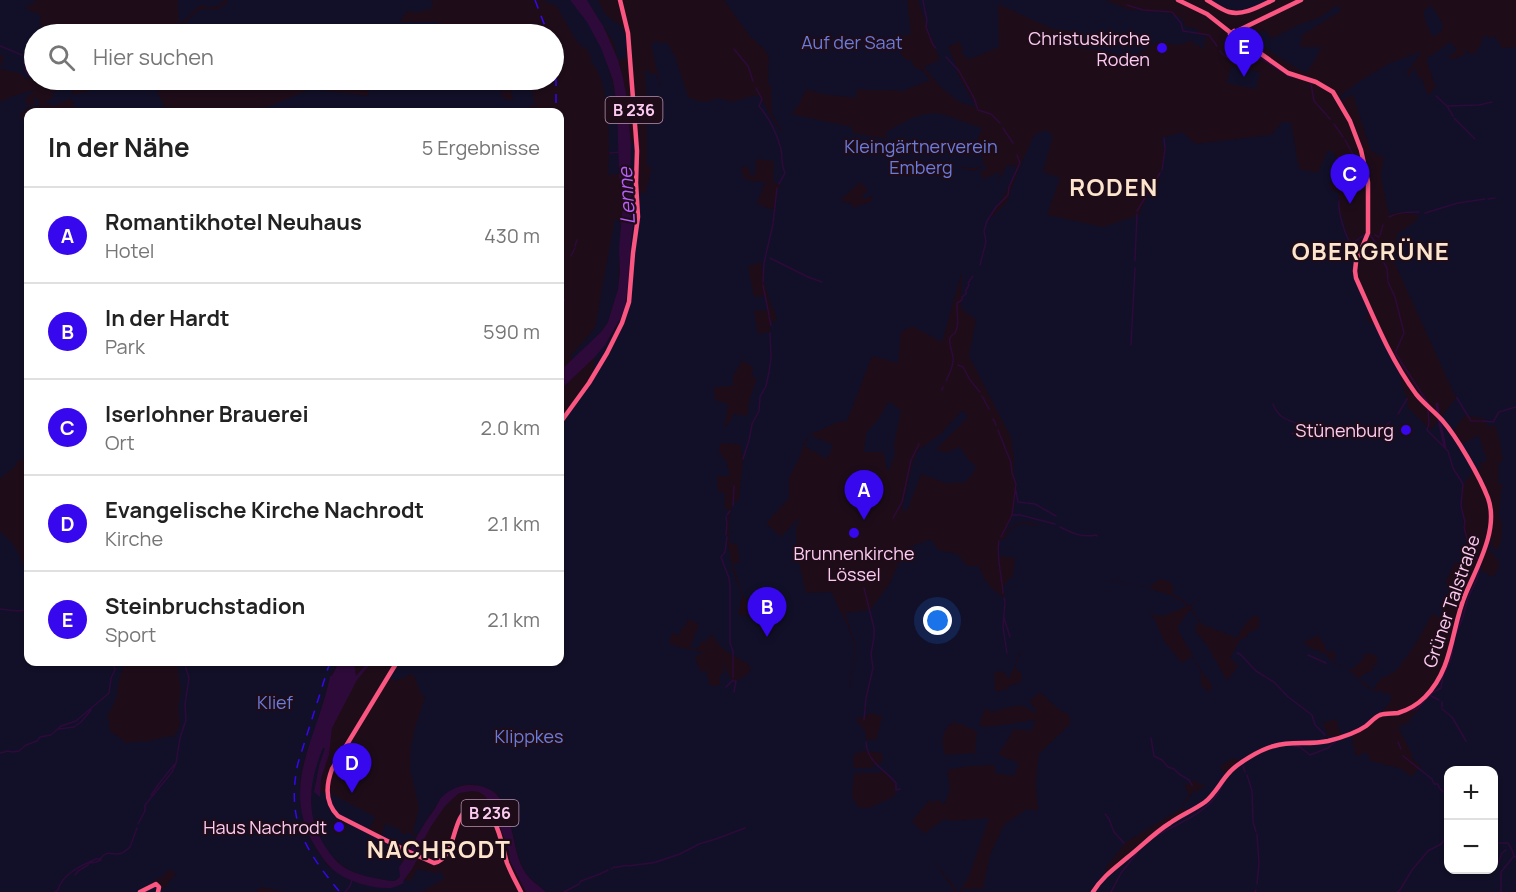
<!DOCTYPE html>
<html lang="de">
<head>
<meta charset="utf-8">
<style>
  :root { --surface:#fff; --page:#f6f6f6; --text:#222; --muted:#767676; --line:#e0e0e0; --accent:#3707ee }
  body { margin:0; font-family:Manrope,sans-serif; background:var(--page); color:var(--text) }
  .controls { position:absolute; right:18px; bottom:18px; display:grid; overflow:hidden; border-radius:12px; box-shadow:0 2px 4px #0004 }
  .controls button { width:54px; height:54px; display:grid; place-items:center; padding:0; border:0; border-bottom:2px solid var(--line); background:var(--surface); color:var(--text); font:30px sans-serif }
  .you { position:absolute; left:938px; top:621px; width:21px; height:21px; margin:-15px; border:4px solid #fff; border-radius:50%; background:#1a73e8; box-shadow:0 0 0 9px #1a73e833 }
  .badge { display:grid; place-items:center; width:39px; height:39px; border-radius:50%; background:var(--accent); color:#fff; font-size:20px; font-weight:700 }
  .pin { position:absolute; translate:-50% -50px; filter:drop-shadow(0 2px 3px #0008) }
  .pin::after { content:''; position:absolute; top:32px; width:21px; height:18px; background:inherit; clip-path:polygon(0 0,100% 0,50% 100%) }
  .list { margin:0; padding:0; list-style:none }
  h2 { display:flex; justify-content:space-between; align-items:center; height:78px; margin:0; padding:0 24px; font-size:26px }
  h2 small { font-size:20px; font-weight:400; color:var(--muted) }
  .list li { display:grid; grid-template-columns:39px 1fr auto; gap:18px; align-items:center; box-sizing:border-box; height:96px; padding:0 24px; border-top:2px solid var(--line) }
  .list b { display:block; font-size:22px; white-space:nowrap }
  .list p { margin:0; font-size:20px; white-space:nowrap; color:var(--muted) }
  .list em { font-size:20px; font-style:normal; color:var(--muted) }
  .icon { flex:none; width:33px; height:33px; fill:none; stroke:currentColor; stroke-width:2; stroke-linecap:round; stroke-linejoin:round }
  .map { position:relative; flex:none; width:1516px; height:892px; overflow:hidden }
  .search { position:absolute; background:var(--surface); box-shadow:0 2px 4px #0004; left:24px; top:24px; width:540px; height:66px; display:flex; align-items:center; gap:15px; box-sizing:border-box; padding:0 21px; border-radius:33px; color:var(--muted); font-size:22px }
  .panel { position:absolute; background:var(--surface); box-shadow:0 2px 4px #0004; left:24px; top:108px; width:540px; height:558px; border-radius:12px }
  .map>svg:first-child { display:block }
  .green { fill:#121028; fill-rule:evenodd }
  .water { fill:#2d0a3a }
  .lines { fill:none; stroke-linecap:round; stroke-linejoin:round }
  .stream { stroke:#2d0a3a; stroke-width:1.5 }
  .canal { stroke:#2d0a3a; stroke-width:3 }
  .major { stroke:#fa5681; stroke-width:4.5 }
  .rail { stroke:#3707ee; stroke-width:1.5; stroke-dasharray:9 8; stroke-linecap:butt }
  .poi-dot { fill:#3707ee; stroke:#1e0d19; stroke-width:2 }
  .labels { text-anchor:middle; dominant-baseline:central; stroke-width:4.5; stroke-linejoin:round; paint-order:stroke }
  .shield { fill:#1e0d19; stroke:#ba92b1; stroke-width:1.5 }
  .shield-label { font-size:16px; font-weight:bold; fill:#fdcbf2 }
  .poi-label { font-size:18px; fill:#fdcbf2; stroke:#1e0d19; text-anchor:end }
  .park-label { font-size:18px; fill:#6a7cde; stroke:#1e0d19 }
  .street-label { font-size:18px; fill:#fdcbf2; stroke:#1e0d19 }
  .water-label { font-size:20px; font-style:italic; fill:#b75dfa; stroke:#1e0d19 }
  .district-label { font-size:24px; font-weight:bold; letter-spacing:1.5px; fill:#fde4cd; stroke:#1e0d19 }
</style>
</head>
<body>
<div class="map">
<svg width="1516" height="892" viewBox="0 0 1516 892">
  <rect width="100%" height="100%" fill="#1e0d19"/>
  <path class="green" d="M0,0H37L25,8L40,15L41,29L79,28L71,31L42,32L39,34H34V76L29,79L25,78L19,73L0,69L4,56L0,55Z
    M178,0H224L218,6L209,7L204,5L199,6L179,25Z
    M228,0H292L295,1L296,0H433L430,11L427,9C421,12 414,14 408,10L399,22H438V33L461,34H176C178,31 196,10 202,9C206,8 213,10 218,10L224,5H225Z
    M544,0H570C617,50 619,110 619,174L608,175C610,148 611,77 589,60L592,58L585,46L583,48L574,37L557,6L546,2Z
    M587,0H598L605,14L622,27L626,36V58L618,60L614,43Z
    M724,0H907L911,34L895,38L902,56L908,61L913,60L912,64L918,70L921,69L930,80L907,89V91C890,90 874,91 857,89L856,98L822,94L806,89L799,104L791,114L852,127L853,133L887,139L886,132C902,123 922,110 941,114C953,117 969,124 982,128L977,141L983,155V165L975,168L960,167V168L975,171L985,164L986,169L980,173L983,179L986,178L1000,171L997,179C1001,177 1006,171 1005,166L1016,165L1014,178L989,220L1007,202L1017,174L1034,135L1045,130L1053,135L1043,172L1060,178L1047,215L1103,227L1139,215L1147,196L1159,182L1164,152L1161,138L1184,132L1186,136L1196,144L1271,135L1282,122H1291L1299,169L1318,173L1328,150L1333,152C1338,165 1343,164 1339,180L1330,184L1329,186L1332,190L1338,192L1340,210L1349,240H1355L1367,234L1366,238L1358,241L1354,245L1349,243L1346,254L1355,265L1356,278L1371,313L1365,316L1370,324L1373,322L1399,371L1403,388L1408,402L1407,407L1431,430L1456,398L1392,257L1398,233L1416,221L1419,215L1397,212L1389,215L1381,176L1384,157L1376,154L1370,149L1353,94L1342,100L1339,97L1357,83L1390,63L1422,51L1406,74L1409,77L1415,67L1419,79L1422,78L1427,94H1431L1432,91L1436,88L1426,59L1450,42L1457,50L1448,57L1451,60L1454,58L1456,59L1462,55L1464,56L1466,54L1464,51L1466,49L1469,54L1479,53L1476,50L1482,44L1481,40L1487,35L1490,39L1494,35L1502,48L1516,47V892H1094L1106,877L1159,832L1208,801L1217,793L1234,770L1262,751L1281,746L1326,742L1351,735L1356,757L1366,752L1371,761L1402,769L1411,777L1421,766L1411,758L1413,756L1398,727L1411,721L1410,719L1418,711L1447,665L1454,631L1481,564L1482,572H1485L1492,577C1498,572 1499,569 1499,562L1493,554L1488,550L1490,540L1493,549L1496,550C1504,543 1501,530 1502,520L1499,519L1501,491L1503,484H1498L1499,462L1503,461L1499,437L1495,425L1489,427L1483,418L1465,415L1453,431L1462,444L1479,435L1487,461L1480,463L1481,468L1475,469L1462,486L1464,534L1466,539L1463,556L1465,557L1462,565L1455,562L1445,583L1448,585L1450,592L1440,617L1432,614C1422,633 1411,652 1398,668C1388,680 1381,672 1374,690L1358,678L1374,669L1373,664L1376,665L1378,662L1376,655L1364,653L1363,659L1351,670C1345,666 1336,665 1332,659L1336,658L1334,651L1327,652L1325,646L1318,635L1302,643L1308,645V647L1326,654L1333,663L1347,668L1365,686L1376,692L1381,690L1383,693L1391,694L1390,698L1392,699C1377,720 1365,726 1341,735L1336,719L1322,723L1327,732L1326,736H1339C1317,743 1295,740 1273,745C1260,748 1250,756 1239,762L1236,758L1229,760L1220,767L1225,774C1215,790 1205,801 1188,810L1181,808L1195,790L1197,792L1205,786L1203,784L1200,785L1197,781H1192L1184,786L1189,794L1180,809L1126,842L1106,867L1105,874L1092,892H961L963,889H983L990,855L1004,825L1027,809L1038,811L1036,782L1039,754L1070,724V716L1057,708L1040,692L1029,701L1036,710L1033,713C1022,699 1006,709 992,712L985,708L979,725L986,727L1035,720L1032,731L1013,729L1010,736L998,755L1019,763L1014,776L995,773V765L969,766L947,770C949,786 953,789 944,804L937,799L933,803L929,800L912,821L924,834L944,819L952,821L989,818L969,876L959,892H957L954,886L930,856L955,892H546L529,877L524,870L518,855L509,818L503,804L497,793L487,788L478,785L467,784L462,785L449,792L440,800L427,819L418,834L413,833L419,807L410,769L411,742H412L415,728L425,697L421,694L414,675L411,674L395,681L390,678L399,662H560V426L591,382L595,357L605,345L614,331L625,307L628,283L631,241L634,219V211L630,189L631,145L635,141V191L645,194L652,167L647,166V101L645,70H648L649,74H656L662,93L651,43L657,42L669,44L670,49L674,54L688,97C700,102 704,104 717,98L732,102L756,95L762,98C767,111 774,124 784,133L772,114L771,85L768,84L769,56L764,49L749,35ZM756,159L774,161L773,181L781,186L778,189L773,210L757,204L765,182L751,181L743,178L741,167L748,166L750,175H755ZM860,182L868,190L862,196L864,199L871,196L873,201L853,208L852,204L841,201V199ZM761,262L764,284H765L772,308H774L777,321L771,322L770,332L758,334L754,310L768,311L766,296L754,297L748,266ZM962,271L961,308L976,320L969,356L1011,437L1014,458V477L1017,484L1013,516L1004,534C1017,521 1021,521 1038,524V526C1018,522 1015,524 1003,540H1000L999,556L1015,558L1013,576L1009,579L1003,588L1005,596L1003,597C991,589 983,580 979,566H967L957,554L938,550L931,539L905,549L908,551L898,565L889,585L870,610L845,613L855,642V656L849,690C849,674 857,657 853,641C849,623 837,609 832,592L806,593C801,572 796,553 796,531C796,526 799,523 799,518L781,537L766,523L789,498V477L798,461L806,438L809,436L805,446L827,459L833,445L810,435C815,431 818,432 823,429C831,425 837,421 847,421L872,356L898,363L901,332L912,326L942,342ZM744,350L743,361L753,367L752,377L757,378L750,398L747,416L733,414L731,420L724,428L728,404L715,400L714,387L733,386V376L742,361ZM720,443L740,444L743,460L739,501H733L729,523V534L735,530L729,535L730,543L737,544L740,562L733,564L744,598H747L746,608L748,616L738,614L742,596L733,571L728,545L727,524L730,510L725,509L724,492H718L717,476H730L726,461L719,452ZM1111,579L1149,588L1159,579L1169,581L1174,587L1172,594L1179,597L1190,606L1201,597L1191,607L1200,622L1204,625L1237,638C1241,629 1246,621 1255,615L1258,616L1260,623L1257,629L1261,630H1252L1246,637L1240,640L1230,658L1238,666L1227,681L1207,645L1196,632L1195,628L1199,622L1190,609L1177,628L1202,672L1212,685L1210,693L1201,685V673L1192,656L1182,663L1164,641L1153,616L1147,611L1155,615L1163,616L1187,606C1176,592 1130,584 1111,580ZM688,619L699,624L690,648L697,649L702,641L705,642L712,634C717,642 721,648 729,653C737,658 744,660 751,667C750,675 740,680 732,681L727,671L721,664L725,674L721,673L719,686H711L709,683L706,671H700L695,657L703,653C690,648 682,650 669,643L672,633L679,635L682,627L684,628ZM1020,651L1021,652L1015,668L1022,674L1021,682L1007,687L1008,689L995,692L994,673L1003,671L1008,678L1012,673ZM875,713L876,715L882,716L877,739L866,740L865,731L855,719L867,716V714ZM953,722L964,725L977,732L975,752L978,753L952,754L946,756C940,743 941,731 953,722ZM863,751L882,753L883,761L870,768H854L853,755ZM1448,770H1494V870H1448ZM883,771L895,784V796L869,808H859L852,797L854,773H877Z
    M918,0H1104C1115,3 1124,9 1134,11V9L1149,12L1164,11L1182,18L1185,26L1199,30L1196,34L1206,36L1203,50L1199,45H1195L1192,40L1178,45L1157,42L1133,57L1118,55L1100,50L1071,47V31L1053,29L998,4L999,47L967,60L966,56L960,53L964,51L959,41L948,47L956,65L958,75L976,107L959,102L940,86L924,67L940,60C933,40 924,21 918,0Z
    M1211,0H1269C1243,13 1237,15 1211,0Z
    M1337,5L1342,10L1302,35L1300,47H1321L1316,58L1306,73C1287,62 1267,52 1252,36L1265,30L1271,39L1298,25L1321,17Z
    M1431,5L1439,17L1443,26L1440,33L1432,36C1428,28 1424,20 1424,11Z
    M1231,66L1260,72L1256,89L1227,83Z
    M370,80H501L502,98L513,101L510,80H529L537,112L533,103L527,112H258L260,110L311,89L368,96Z
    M70,85L74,95L89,91L92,88L117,86L154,88H156L166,112H63L76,110L71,98L54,106L45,102L53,98L52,95L57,90Z
    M35,90L25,99L27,105H35L34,97H36L37,100H38L40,107L36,106L26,108L21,114H19L22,120L28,118V455L15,463L16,465L0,479V102L13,96Z
    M615,218L621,223L618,289L608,322L602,331L573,359L570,357L595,328Z
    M889,401L901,411L894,444L895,455L888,473L883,452H864L866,433L879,418Z
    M962,410L968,417L936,449L945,453L960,447L968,459L976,467L972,475L965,482L946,483L921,474L907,511L902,509L912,466L917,451L941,434Z
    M0,531L12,543L19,554L23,566L28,569V662H125L119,680L116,699L107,717C111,723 108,727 110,731C111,733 122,738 125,743L142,741L144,742L169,736L172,738L178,731L180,722L178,708L181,692L177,662H339L330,676L316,727L304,760L301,774L300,787L308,834L316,849L328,866L343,876L352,881L395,887L404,883L403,881L405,879L410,882L418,869L435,873L436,874L441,871L444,879L421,892H284L261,887L256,892H142L156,886L157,888L161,889L164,888L176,874L170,869L157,882L160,878L158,877L154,881L155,882L138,892H0Z
    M323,747L325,748L319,766L314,792L330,793L375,817L369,831L381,836L386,823L400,830L401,833L405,835L407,832L417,837C409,848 398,860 401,875C395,883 389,881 381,879C367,877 353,874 342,865C333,859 327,850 322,841C305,810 310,778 323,747Z"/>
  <path class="water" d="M570,0H587L603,26L609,39L618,60L623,78L626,94L631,145L630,189L634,211V219L631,241L628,283L625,307L621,317L605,345L595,357L560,390V371L602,331L608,322L618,289L620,272L619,249L623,204L619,174L617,106L613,80L601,48L587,22Z
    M339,662H354L356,676L368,662H372L357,680L332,728L329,755L321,778L320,797L314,792L319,766L325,748H323C310,779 305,811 322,841C327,850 334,860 342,866C357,876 374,878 391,881H395L400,877L399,867L404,860L406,852L410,850C417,836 424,823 434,810C436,807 438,802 441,798C447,791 459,785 469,785C517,784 507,840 523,869C528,879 538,885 546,892H526L510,861L509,851L493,808L485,796L479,792L472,791L459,793L445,806L430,828L420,847L419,856L412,869L403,881L404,883C400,885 395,887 391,888C375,889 355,883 342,876C328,868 320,855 312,841C281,783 319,734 330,676H332Z"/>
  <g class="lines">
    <path class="stream" d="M923,0L925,12L927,19L926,27L933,45L936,48
      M1127,5L1143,10L1172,12L1181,23L1183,31L1209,35L1217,46
      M0,46L22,55
      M734,49L748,66L753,81
      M1220,51C1224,57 1236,63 1244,62C1246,61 1251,58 1253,56L1262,59L1291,77
      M946,57L959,71L974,98L978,110L991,114L1000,123
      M24,58L26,72L29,76
      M1311,84L1314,101L1330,119
      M756,88L762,99L759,106C769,118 777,134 781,149C783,159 780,162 785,173L779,184
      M1436,96L1447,106L1479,105L1492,102
      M1447,106L1453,116
      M1454,118L1475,139
      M1334,124L1343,137
      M1003,128L1013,143
      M1345,140L1356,160L1349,171L1347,178
      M610,153L621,152
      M1162,170L1165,149L1164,138
      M1488,199L1495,198
      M1339,201C1338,212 1344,231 1349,241L1354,242L1366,234
      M1137,211L1160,173
      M1425,213L1458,203L1485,199
      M1389,217C1398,212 1408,212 1419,212
      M1370,235L1376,243L1380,256L1387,268L1388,282L1395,297L1404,333L1396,351V354L1428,403
      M1375,235L1379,237
      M1380,235L1383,225
      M575,246L577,240
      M571,256L575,248
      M770,258L808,277L822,282
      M1135,261L1137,214
      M980,265L986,242L984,231L987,221L996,207L1008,195L1009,187L1020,163L1017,155
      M763,282L764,263L773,224L777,188
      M763,285L769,315
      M560,309L565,299
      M769,317L771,325
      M1131,345L1135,268
      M958,365L963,367L970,380L980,392
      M946,381C949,375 954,366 953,358C953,352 948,344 950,338C951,335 955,334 956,331C960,322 956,312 957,303L962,300V297L966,294V290L969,285L968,283L973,276
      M942,390L943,387
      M982,396L989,409
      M1457,398L1471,421H1480
      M1273,404C1275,409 1276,412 1281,416C1295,426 1340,435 1356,428
      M1428,409L1429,424L1427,430L1448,451L1453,468L1463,484L1461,506L1465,522L1464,527L1469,547L1478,560
      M1398,414L1407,399
      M993,419L995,422
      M1482,421L1493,422L1499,412L1516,407
      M995,423L996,425
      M1385,426L1390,422
      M998,430L1011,463L1012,473L1016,484L1012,515L1001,537
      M1292,434L1298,431L1300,427
      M743,459L749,440L752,424L759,411L760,397L766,386L769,372L771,358L770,333
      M1016,491L1018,502L1035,504L1056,516
      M733,506L734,486
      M727,515L730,511
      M1012,515H1020L1055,524
      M726,517L727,523L726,535
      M893,518L902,502L911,460L919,444
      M1060,527C1072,533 1082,538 1096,535L1097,536
      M727,537L725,552L721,557L729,578L730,586V643L733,651V677
      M999,541C996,556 1002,577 1003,593
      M1004,598L1005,602L1003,627L1007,653
      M0,609L17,611L28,610
      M1004,618L1010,637
      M1456,634L1463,617L1468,598L1477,579L1480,566
      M1237,653L1240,654L1256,671L1274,682L1287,696L1312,715L1315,725L1325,735
      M1308,655L1326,663
      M733,681H736L734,692
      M726,687L733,680
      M1431,696L1439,700
      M1442,702V707
      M1442,709L1452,717L1466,741
      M1412,710L1417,709L1432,693L1441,688L1443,676L1451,659L1454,642
      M864,720L866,698L873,668L871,654L874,637V628L864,588
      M59,729L74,727L81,722L91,710
      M1151,738L1154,756L1162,760L1168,767L1174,769L1179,774L1189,780L1192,785
      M866,742C867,762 884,769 896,783V790L900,789
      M1398,742L1401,749
      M1294,746L1300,747L1310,755L1328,748L1336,741
      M0,753L8,751L12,752L19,751L26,745L37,741L40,737L51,735L61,726L76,721L109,693L111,678L115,670L114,667L115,662
      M1403,756L1432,779L1434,784H1438L1440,789L1445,793H1448
      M1243,766L1245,772
      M1247,775L1252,791L1253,822L1256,832
      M151,795C158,785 167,773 175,764
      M1105,814L1109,819L1114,832L1124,843
      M138,824L145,811V805L172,772L176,763L180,738L186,720L185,705L189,678L184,662
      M1156,836C1175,825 1197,817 1212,801C1218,795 1221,787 1225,781
      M1494,837L1498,843H1508L1512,850L1514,856L1516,857
      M1494,851V845L1496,842
      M1498,863L1502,853L1506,850
      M611,869L614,867C620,868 624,864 629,866C641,863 651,865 662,860L680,854L699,844L716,839L745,828
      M1485,870V872
      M75,875L78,871L88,865L89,863L96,862L101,860
      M1257,884L1259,863L1257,834
      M55,892L58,890C62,874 82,865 96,859H100C108,848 113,857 122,853C123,853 129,848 130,847L137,828
      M345,892L350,886L352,880
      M564,892L579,884L581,881L600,874L608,870
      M1111,892L1121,873L1137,853
      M1255,892L1256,890
      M1397,892L1400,890L1412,870L1428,851L1441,844L1448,835
      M1501,892V872L1514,856"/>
    <path class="canal" d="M1437,404L1438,413
      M1439,419L1445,447"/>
    <path class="major" d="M1178,0L1207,14L1231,33
      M1207,0C1214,4 1222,10 1229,12C1244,16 1260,6 1273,0
      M1234,31L1236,35L1233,37L1230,34Z
      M1235,32L1301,0
      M560,423L589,383L607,353L622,323L629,302L633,253L638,217L636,183L637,151L628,33L620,0
      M397,662L332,769C326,785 325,803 338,816L407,851L434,863C458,858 450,815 471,808C496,799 502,847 507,863C511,873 516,882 521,892
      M140,892L156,884L159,887L158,892
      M1093,892C1102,877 1115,868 1128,857C1142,846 1154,833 1170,823C1181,815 1194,810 1205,802C1215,794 1220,783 1228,774C1236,764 1261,749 1274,746C1291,741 1310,745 1328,741C1340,738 1356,733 1366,726C1371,722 1375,717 1380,715C1386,713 1392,714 1398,713C1408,710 1418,704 1425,697C1454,668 1451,627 1466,593C1478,565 1499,528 1488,498C1480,477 1457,437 1442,420C1434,411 1424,404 1416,394C1390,359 1374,318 1356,278L1355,271L1356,262L1368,233V182L1361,150L1350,121L1333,92L1316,82L1288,73L1236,36"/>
    <path class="rail" d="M535,0L548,34
      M554,60L556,82V112
      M330,662L298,763C286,819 304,849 339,891"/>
  </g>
  <g class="poi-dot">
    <circle cx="1162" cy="48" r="6"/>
    <circle cx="1406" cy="430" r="6"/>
    <circle cx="854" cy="533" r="6"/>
    <circle cx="339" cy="827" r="6"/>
  </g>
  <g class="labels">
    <g class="shield">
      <rect x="605.5" y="97" width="57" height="26" rx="4.5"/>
      <rect x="461.5" y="800" width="57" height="26" rx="4.5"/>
    </g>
    <g class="shield-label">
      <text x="634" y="110">B 236</text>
      <text x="490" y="813">B 236</text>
    </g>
    <g class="poi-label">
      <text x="1150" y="38">Christuskirche<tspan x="1150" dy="21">Roden</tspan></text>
      <text x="1394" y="430">Stünenburg</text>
      <text x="854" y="553" text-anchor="middle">Brunnenkirche<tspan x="854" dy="21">Lössel</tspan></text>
      <text x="327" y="827">Haus Nachrodt</text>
    </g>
    <g class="park-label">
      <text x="852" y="42">Auf der Saat</text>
      <text x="921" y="146">Kleingärtnerverein<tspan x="921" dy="21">Emberg</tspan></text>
      <text x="275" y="702">Klief</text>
      <text x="529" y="736">Klippkes</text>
    </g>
    <g class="street-label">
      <text transform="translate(1451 601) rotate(-71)">Grüner Talstraße</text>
    </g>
    <g class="water-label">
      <text transform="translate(626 196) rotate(-93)">Lenne</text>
    </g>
    <g class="district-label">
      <text x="1114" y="186">RODEN</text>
      <text x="1371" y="250">OBERGRÜNE</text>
      <text x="439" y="848">NACHRODT</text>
    </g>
  </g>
</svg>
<div class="controls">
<button>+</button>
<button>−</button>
</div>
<div class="you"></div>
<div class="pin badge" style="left:864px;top:520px">A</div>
<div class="pin badge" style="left:767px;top:637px">B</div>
<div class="pin badge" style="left:1350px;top:204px">C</div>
<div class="pin badge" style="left:352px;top:793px">D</div>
<div class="pin badge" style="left:1244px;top:77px">E</div>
<div class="search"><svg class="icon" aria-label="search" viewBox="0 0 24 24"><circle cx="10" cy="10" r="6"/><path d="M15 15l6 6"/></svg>Hier suchen</div>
<section class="panel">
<h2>In der Nähe<small>5 Ergebnisse</small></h2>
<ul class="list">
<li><span class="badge">A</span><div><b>Romantikhotel Neuhaus</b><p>Hotel</p></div><em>430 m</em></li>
<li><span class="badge">B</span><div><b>In der Hardt</b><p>Park</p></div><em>590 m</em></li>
<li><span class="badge">C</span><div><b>Iserlohner Brauerei</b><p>Ort</p></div><em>2.0 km</em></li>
<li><span class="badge">D</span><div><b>Evangelische Kirche Nachrodt</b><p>Kirche</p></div><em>2.1 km</em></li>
<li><span class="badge">E</span><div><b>Steinbruchstadion</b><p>Sport</p></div><em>2.1 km</em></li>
</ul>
</section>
</div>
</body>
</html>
